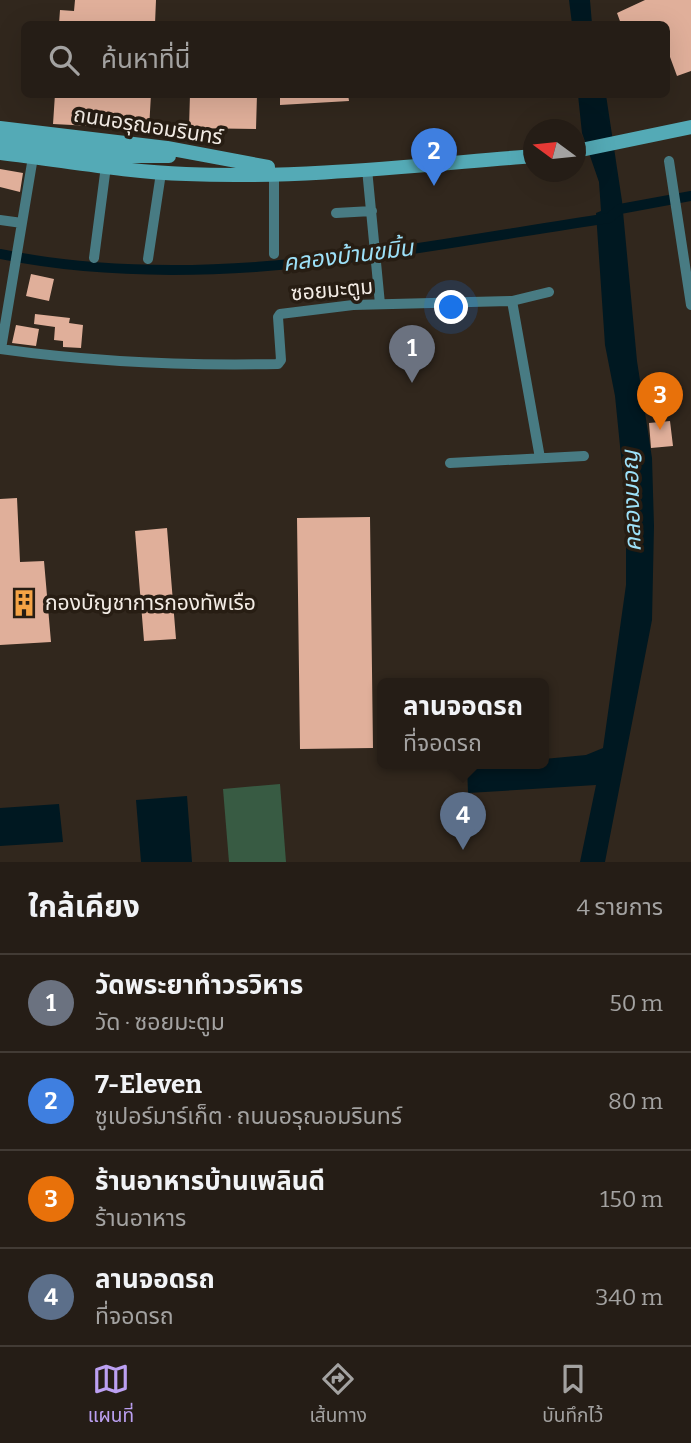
<!DOCTYPE html>
<html lang="th">
<head>
<meta charset="utf-8">
<style>
  :root { --surface:#251d16; --page:#312a23; --text:#f1f3f6; --muted:#a3a2a1; --line:#423b35; --accent:#bca0f2 }
  body { margin:0; font-family:Bitter,"Noto Sans Thai",serif; background:var(--page); color:var(--text) }
  .compass { position:absolute; left:523px; top:119px; width:63px; height:63px; border-radius:50%; background:var(--surface); box-shadow:0 7px 28px #0002; rotate:285deg }
  .you { position:absolute; left:452px; top:308px; width:24px; height:24px; margin:-18px; border:5px solid #fff; border-radius:50%; background:#1a73e8; box-shadow:0 0 0 10px #1a73e833 }
  .badge { display:grid; place-items:center; width:46px; height:46px; border-radius:50%; background:var(--accent); color:#fff; font-size:23px; font-weight:700 }
  .pin { position:absolute; translate:-50% -58px; filter:drop-shadow(0 2px 4px #0008) }
  .pin::after { content:''; position:absolute; top:37px; width:24px; height:21px; background:inherit; clip-path:polygon(0 0,100% 0,50% 100%) }
  .popup { position:absolute; left:377px; top:678px; width:172px; height:91px; box-sizing:border-box; display:grid; place-content:center; border-radius:10px; background:var(--surface); filter:drop-shadow(0 2px 5px #0005); font-size:23px; white-space:nowrap; color:var(--muted) }
  .popup b { font-size:26px; color:var(--text) }
  .popup::after { content:''; position:absolute; left:50%; top:100%; margin-left:-14px; border:14px solid transparent; border-top-color:var(--surface) }
  .list { margin:0; padding:0; list-style:none }
  h2 { display:flex; justify-content:space-between; align-items:center; height:91px; margin:0; padding:0 28px; font-size:30px }
  h2 small { font-size:23px; font-weight:400; color:var(--muted) }
  .list li { display:grid; grid-template-columns:46px 1fr auto; gap:21px; align-items:center; box-sizing:border-box; height:98px; padding:0 28px; border-top:2px solid var(--line) }
  .list b { display:block; font-size:26px; white-space:nowrap }
  .list p { margin:0; font-size:23px; white-space:nowrap; color:var(--muted) }
  .list em { font-size:23px; font-style:normal; color:var(--muted) }
  .icon { flex:none; width:38px; height:38px; fill:none; stroke:currentColor; stroke-width:2; stroke-linecap:round; stroke-linejoin:round }
  .map { position:relative; flex:none; width:691px; height:862px; overflow:hidden }
  .search { position:absolute; background:var(--surface); box-shadow:0 7px 28px #0002; left:21px; right:21px; top:21px; height:77px; display:flex; align-items:center; gap:18px; box-sizing:border-box; padding:0 24px; border-radius:10px; color:var(--muted); font-size:26px }
  .sheet { height:483px; background:var(--surface) }
  nav { display:flex; justify-content:space-around; align-items:center; box-sizing:border-box; height:98px; border-top:2px solid var(--line); background:var(--surface); font-size:19px; color:var(--muted) }
  nav a { display:grid; justify-items:center; gap:4px }
  nav .on { color:var(--accent) }
  .map>svg:first-child { display:block }
  .green { fill:#385b43 }
  .water { fill:#001821 }
  .lines { fill:none; stroke-linecap:round; stroke-linejoin:round }
  .canal { stroke:#001821; stroke-width:10 }
  .building { fill:#e0af9a }
  .minor { stroke:#487b83; stroke-width:10 }
  .secondary { stroke:#54aab6; stroke-width:14 }
  .labels { text-anchor:middle; dominant-baseline:central; stroke-width:7; stroke-linejoin:round; paint-order:stroke }
  .street-label { font-size:21px; fill:#f3ece5; stroke:#271d13 }
  .poi-label { font-size:21px; fill:#f3ece5; stroke:#271d13; text-anchor:start }
  .water-label { font-size:23px; font-style:italic; fill:#9de1f9; stroke:#271d13 }
</style>
</head>
<body>
<div class="map">
<svg width="691" height="862" viewBox="0 0 691 862">
  <rect width="100%" height="100%" fill="#31271d"/>
  <path class="green" d="M280,784L286,862H229L223,789Z"/>
  <path class="water" d="M569,0H590L592,24H572Z
    M578,95H606L622,201L637,361L652,458L654,526L652,620L605,862H580L596,785L468,793L467,765L544,764V759L586,755L603,748L626,585V478L623,476L615,396L605,345L596,213L601,211L599,182L582,133Z
    M187,796L192,862H141L136,800Z
    M59,804L63,842L0,846V808Z"/>
  <g class="lines">
    <path class="canal" d="M0,254C202,295 409,248 609,218L620,209L691,196"/>
  </g>
  <path class="building" d="M75,0H156L155,24H59L60,10L74,11Z
    M645,0H691V71L677,76L670,57L667,58V24H621L617,13Z
    M55,94H151L149,129L53,124Z
    M190,94H257L256,129L189,128Z
    M280,94H348L349,101L280,105Z
    M0,169L23,173L20,192L0,187Z
    M31,274L54,279L49,301L26,296Z
    M35,314L70,318L69,323L83,325L81,348L63,347V341L54,340L55,327L34,324Z
    M16,325L39,329L36,346L12,343Z
    M670,421L673,446L651,448L649,423Z
    M17,498L20,562L44,561L51,642L0,645V499Z
    M370,517L373,748L300,749L297,518Z
    M167,528L176,639L144,641L135,531Z"/>
  <g class="lines">
    <path class="minor" d="M669,161L691,305
      M367,169L380,304
      M336,213L372,211
      M0,220L22,223
      M274,254V173
      M94,258L106,166
      M148,259L161,173
      M512,301L540,458
      M0,349C93,362 184,366 278,364L281,360L278,317L280,314L353,305L512,301L549,292
      M1,349L33,157
      M450,463L584,456"/>
    <path class="secondary" d="M0,128L167,148L268,167
      M0,141L130,156H169
      M576,151L691,127
      M0,153C62,160 124,172 186,174C301,179 419,165 534,156"/>
  </g>
  <defs>
    <symbol id="building-bare" viewBox="-9 -9 18 18"><path d="M-4-6H4V6H1V3H-1V6H-4ZM-2.5-4.3h1.7v1.8h-1.7ZM.8-4.3h1.7v1.8H.8ZM-2.5-1h1.7V.8h-1.7ZM.8-1h1.7V.8H.8Z" fill="#f5a345" stroke="#271d13" stroke-width="2.5" paint-order="stroke"/></symbol>
  </defs>
  <g fill-rule="evenodd">
    <use href="#building-bare" x="5" y="584" width="38" height="38"/>
  </g>
  <g class="labels">
    <g class="street-label">
      <text transform="translate(148 126) rotate(9)">ถนนอรุณอมรินทร์</text>
      <text transform="translate(332 290) rotate(-5)">ซอยมะตูม</text>
    </g>
    <g class="poi-label">
      <text x="45" y="603">กองบัญชาการกองทัพเรือ</text>
    </g>
    <g class="water-label">
      <text transform="translate(348 255) rotate(-7)">คลองบ้านขมิ้น</text>
      <text transform="translate(631 501) rotate(-92)">คลองมอญ</text>
    </g>
  </g>
</svg>
<svg class="compass" viewBox="-18 -18 36 36"><path d="M0-13l5 13h-10z" fill="#e53935"/><path d="M0 13l5-13h-10z" fill="#a3a2a1"/></svg>
<div class="you"></div>
<div class="pin badge" style="left:412px;top:383px;background:#6b7280">1</div>
<div class="pin badge" style="left:434px;top:186px;background:#3f7fe0">2</div>
<div class="pin badge" style="left:660px;top:430px;background:#e8710a">3</div>
<div class="pin badge" style="left:463px;top:850px;background:#5c6f8a">4</div>
<div class="popup"><b>ลานจอดรถ</b>ที่จอดรถ</div>
<div class="search"><svg class="icon" aria-label="search" viewBox="0 0 24 24"><circle cx="10" cy="10" r="6"/><path d="M15 15l6 6"/></svg>ค้นหาที่นี่</div>
</div>
<section class="sheet">
<h2>ใกล้เคียง<small>4 รายการ</small></h2>
<ul class="list">
<li><span class="badge" style="background:#6b7280">1</span><div><b>วัดพระยาทําวรวิหาร</b><p>วัด · ซอยมะตูม</p></div><em>50 m</em></li>
<li><span class="badge" style="background:#3f7fe0">2</span><div><b>7-Eleven</b><p>ซูเปอร์มาร์เก็ต · ถนนอรุณอมรินทร์</p></div><em>80 m</em></li>
<li><span class="badge" style="background:#e8710a">3</span><div><b>ร้านอาหารบ้านเพลินดี</b><p>ร้านอาหาร</p></div><em>150 m</em></li>
<li><span class="badge" style="background:#5c6f8a">4</span><div><b>ลานจอดรถ</b><p>ที่จอดรถ</p></div><em>340 m</em></li>
</ul>
</section>
<nav>
<a class="on"><svg class="icon" aria-label="map" viewBox="0 0 24 24"><path d="M3 6l6-2 6 2 6-2v14l-6 2-6-2-6 2zM9 4v14M15 6v14"/></svg>แผนที่</a>
<a><svg class="icon" aria-label="directions" viewBox="0 0 24 24"><path d="M12 3l9 9-9 9-9-9zM9 14v-3h6M13 9l2 2-2 2"/></svg>เส้นทาง</a>
<a><svg class="icon" aria-label="saved" viewBox="0 0 24 24"><path d="M7 4h10v16l-5-4-5 4z"/></svg>บันทึกไว้</a>
</nav>
</body>
</html>
